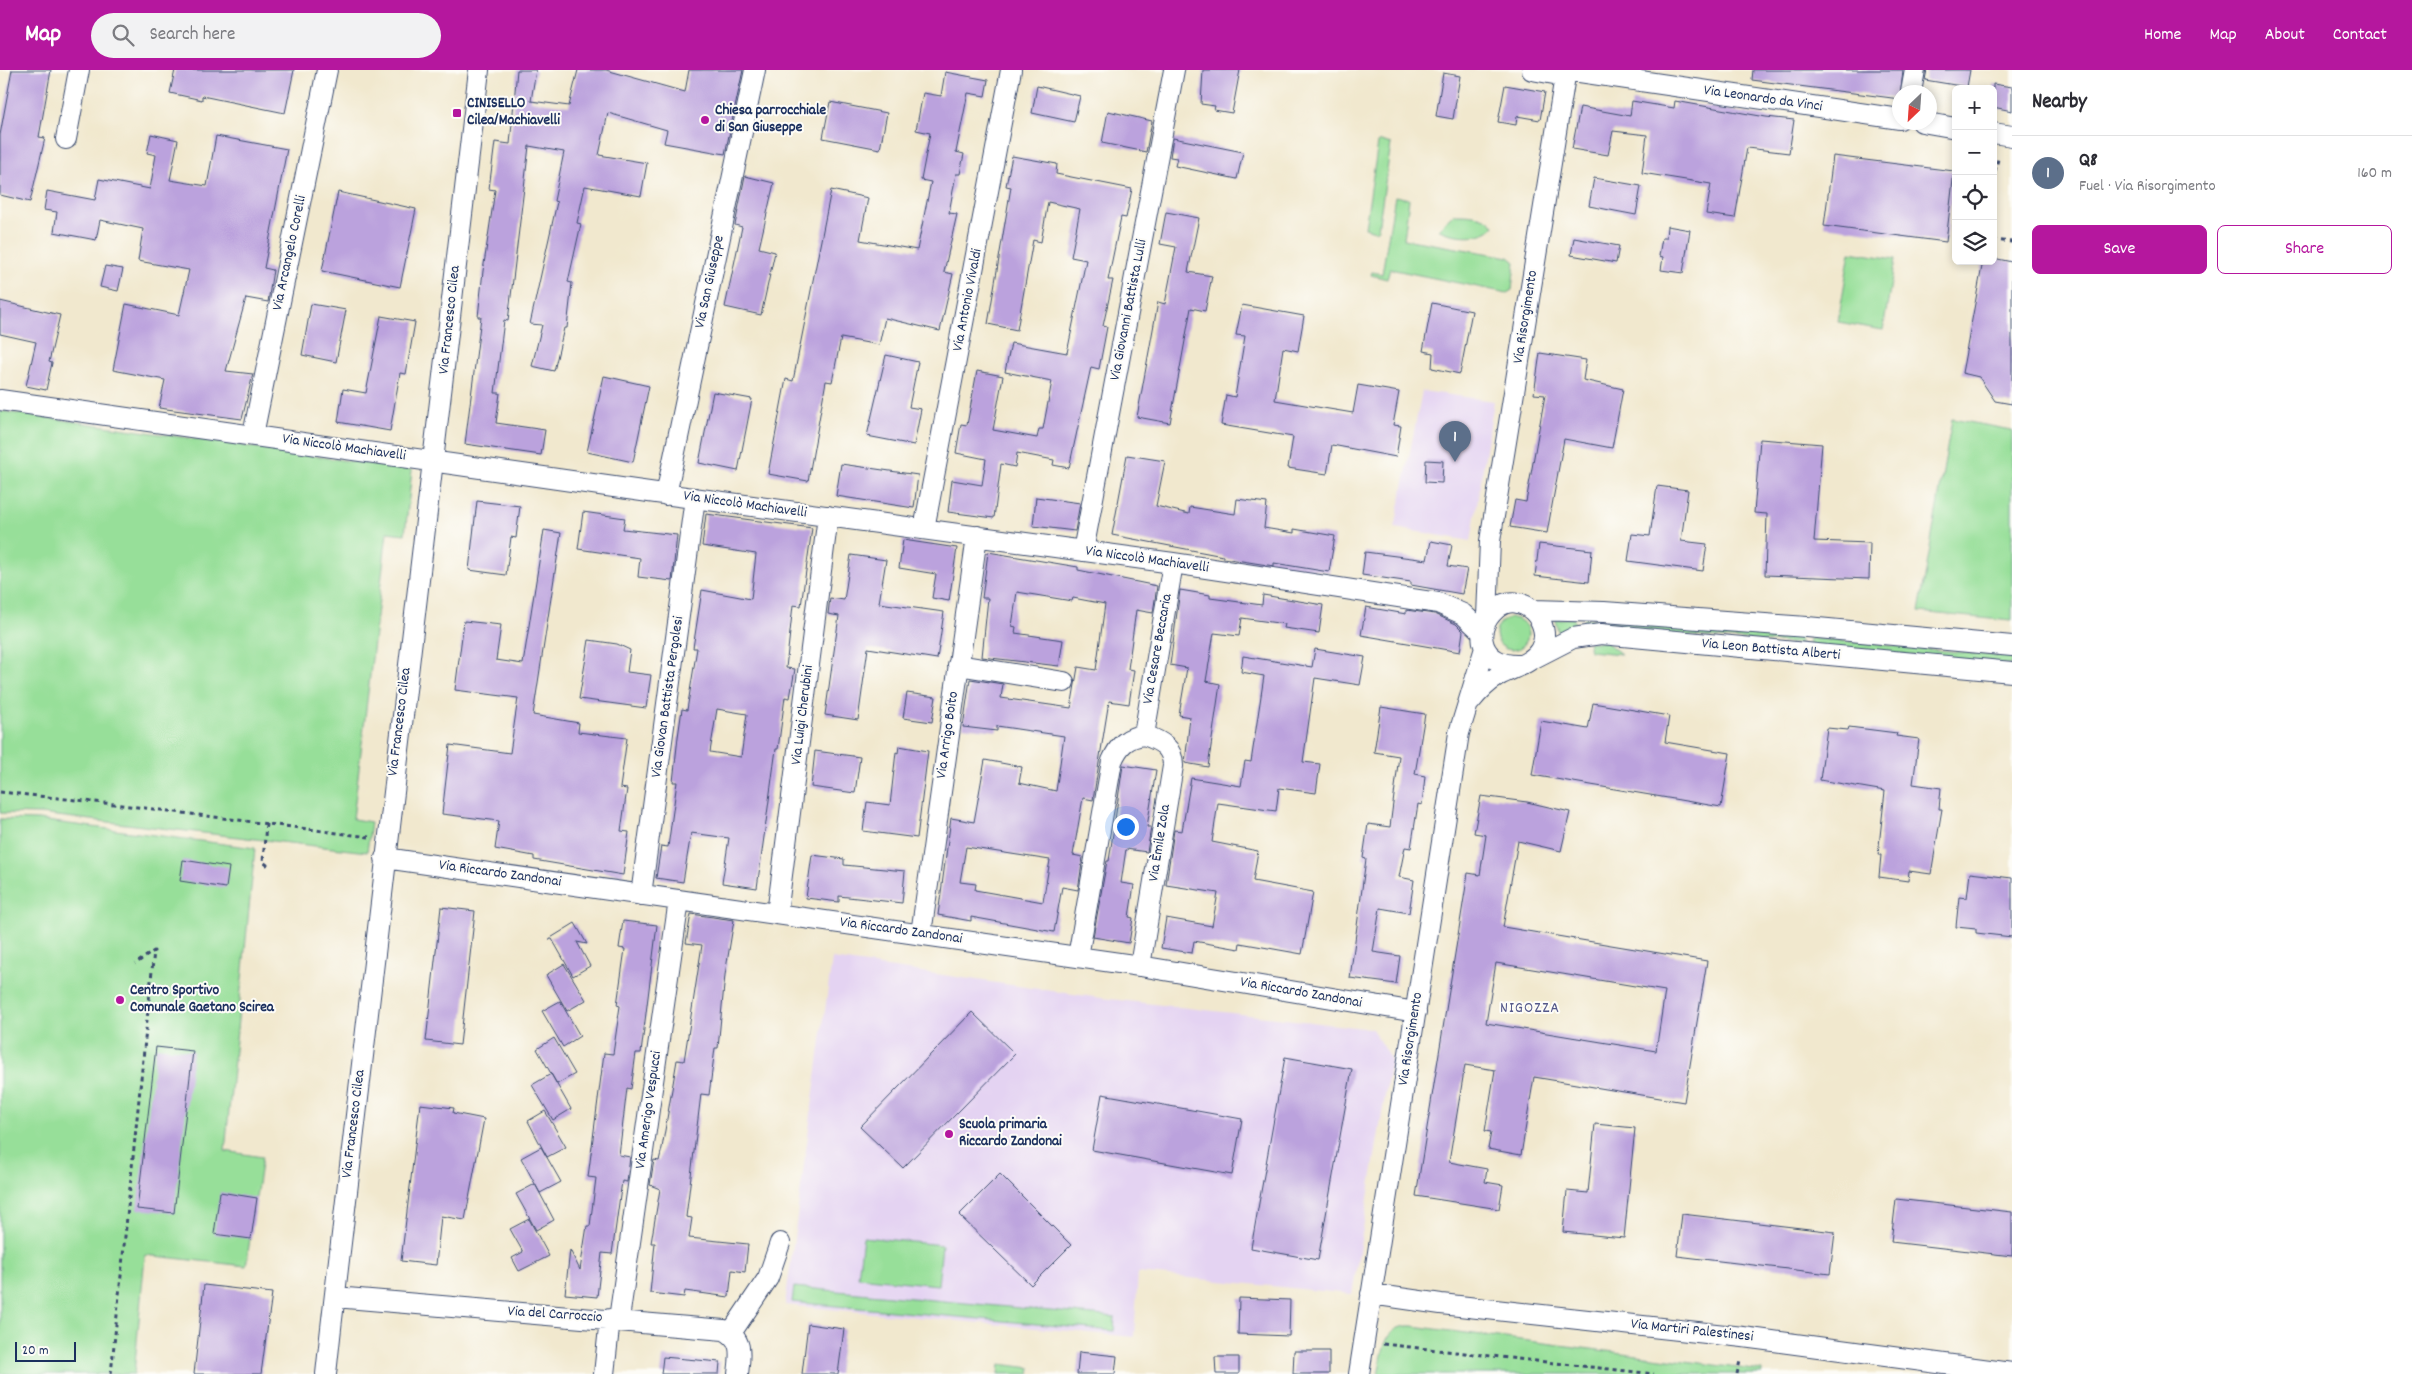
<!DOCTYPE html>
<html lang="en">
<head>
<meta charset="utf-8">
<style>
  :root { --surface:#fff; --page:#f2f2f3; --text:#2b2b33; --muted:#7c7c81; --line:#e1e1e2; --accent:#b5179e }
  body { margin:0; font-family:Dekko,sans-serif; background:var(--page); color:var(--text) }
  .controls { position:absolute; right:15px; top:15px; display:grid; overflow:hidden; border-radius:8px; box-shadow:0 2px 8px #0003 }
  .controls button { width:45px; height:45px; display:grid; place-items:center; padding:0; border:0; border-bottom:1px solid var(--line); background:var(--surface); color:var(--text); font:25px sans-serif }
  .compass { position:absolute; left:1892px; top:15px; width:45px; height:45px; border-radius:50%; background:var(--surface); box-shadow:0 2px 8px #0003; rotate:205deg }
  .scale { position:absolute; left:15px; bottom:12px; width:61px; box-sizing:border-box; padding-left:5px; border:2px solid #1b2f5e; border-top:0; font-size:14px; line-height:18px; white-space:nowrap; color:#1b2f5e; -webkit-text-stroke:4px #fdfcf7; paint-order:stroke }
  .you { position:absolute; left:1125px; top:756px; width:18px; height:18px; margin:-12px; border:4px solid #fff; border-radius:50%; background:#1a73e8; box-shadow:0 0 0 8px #1a73e833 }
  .badge { display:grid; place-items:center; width:32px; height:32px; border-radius:50%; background:var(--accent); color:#fff; font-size:16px; font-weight:700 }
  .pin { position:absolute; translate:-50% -41px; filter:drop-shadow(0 1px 2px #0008) }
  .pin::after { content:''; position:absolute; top:26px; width:18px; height:15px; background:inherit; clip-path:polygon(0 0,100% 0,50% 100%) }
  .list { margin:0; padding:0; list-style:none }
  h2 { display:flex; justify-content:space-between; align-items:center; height:65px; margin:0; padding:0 20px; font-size:21px }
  h2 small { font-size:16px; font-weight:400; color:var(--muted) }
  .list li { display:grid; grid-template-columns:32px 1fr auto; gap:15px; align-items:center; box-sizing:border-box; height:75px; padding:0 20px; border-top:1px solid var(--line) }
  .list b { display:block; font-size:19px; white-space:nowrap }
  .list p { margin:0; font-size:16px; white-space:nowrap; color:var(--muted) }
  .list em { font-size:16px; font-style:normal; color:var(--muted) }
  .actions { display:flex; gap:10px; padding:15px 20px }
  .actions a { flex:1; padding:11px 0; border:1px solid var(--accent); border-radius:8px; text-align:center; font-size:18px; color:var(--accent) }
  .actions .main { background:var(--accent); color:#fff }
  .icon { flex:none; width:28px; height:28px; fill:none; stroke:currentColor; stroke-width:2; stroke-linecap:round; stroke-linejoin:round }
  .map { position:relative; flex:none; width:2012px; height:1304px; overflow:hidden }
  header { display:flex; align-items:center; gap:30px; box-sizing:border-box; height:70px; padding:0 25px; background:var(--accent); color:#fff }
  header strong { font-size:24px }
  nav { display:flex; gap:28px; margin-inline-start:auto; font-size:18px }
  .search { width:350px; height:45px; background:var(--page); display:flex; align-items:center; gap:12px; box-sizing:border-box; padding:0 18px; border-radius:28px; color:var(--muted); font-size:19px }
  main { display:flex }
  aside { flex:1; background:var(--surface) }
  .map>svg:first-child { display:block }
  .built { fill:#e4d3f2 }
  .green { fill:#97df99; stroke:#59877c }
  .building { fill:#bba2dd; fill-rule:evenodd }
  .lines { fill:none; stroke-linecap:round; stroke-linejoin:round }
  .minor-casing { stroke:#3b4b6f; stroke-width:22 }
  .path { stroke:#3b4b6f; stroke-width:3; stroke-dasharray:4 4; stroke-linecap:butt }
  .minor { stroke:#fff; stroke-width:20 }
  .poi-dot { fill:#b5179e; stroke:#fdfcf7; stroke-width:2 }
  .labels { text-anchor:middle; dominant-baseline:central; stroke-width:4; stroke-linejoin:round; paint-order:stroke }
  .street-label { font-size:15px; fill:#1b2f5e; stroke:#fdfcf7 }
  .poi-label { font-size:15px; font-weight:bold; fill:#1b2f5e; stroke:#fdfcf7; text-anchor:start }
  .neighbourhood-label { font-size:16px; letter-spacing:1px; fill:#53578a; stroke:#fdfcf7 }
</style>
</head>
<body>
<header>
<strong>Map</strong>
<div class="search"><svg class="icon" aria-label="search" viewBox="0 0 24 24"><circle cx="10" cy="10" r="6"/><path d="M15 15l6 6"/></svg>Search here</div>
<nav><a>Home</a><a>Map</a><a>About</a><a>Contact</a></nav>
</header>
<main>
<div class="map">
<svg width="2012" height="1304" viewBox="0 0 2012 1304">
  <rect width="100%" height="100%" fill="#fdfcf7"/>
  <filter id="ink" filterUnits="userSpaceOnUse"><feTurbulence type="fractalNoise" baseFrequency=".02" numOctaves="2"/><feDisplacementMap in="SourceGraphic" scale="10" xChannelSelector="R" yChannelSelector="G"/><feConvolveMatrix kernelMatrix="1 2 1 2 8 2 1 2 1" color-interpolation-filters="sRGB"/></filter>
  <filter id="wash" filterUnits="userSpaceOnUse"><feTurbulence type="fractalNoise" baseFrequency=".0096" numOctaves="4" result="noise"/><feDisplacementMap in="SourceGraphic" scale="20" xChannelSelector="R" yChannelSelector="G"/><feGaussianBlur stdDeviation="1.12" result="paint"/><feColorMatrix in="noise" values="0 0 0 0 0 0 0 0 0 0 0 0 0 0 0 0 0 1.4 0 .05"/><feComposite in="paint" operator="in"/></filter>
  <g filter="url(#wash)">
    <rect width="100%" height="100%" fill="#f1e8ce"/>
    <path class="built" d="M1422,321L1494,331L1471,471L1395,458Z
      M832,889L1101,928L1372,959L1391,990L1352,1224L1138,1203L1134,1267L785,1235Z"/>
    <path class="green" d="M1381,71L1391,74L1378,159L1375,161L1365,158L1378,73Z
      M1395,126L1409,129L1404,169L1509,187L1515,192L1512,220L1507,223L1390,199L1387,209L1371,205L1372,202L1382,204Z
      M1454,144C1467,144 1487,144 1494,156C1485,170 1451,167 1438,159Z
      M1850,182L1895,189L1883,260L1838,252Z
      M0,341L412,400L405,464L387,462L353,749L371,752L367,782L40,744L0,743Z
      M1952,349L2012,360V551L1919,542Z
      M1496 564a16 16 0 1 1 32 0a16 16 0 1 1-32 0Z
      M1574,548L1576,558L1559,565L1555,549Z
      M1583,548L1799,566L1800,574L1585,558Z
      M1810,568L2012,587V595L1809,576Z
      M1588,572H1606L1621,584L1590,581Z
      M0,749L38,750L255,778L225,1081L262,1087L246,1196L145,1185L134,1304H0Z
      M863,1167L942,1175L938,1215L858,1207Z
      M794,1217L1115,1247L1114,1261L792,1232Z
      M1407,1256H1412L1762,1301V1304H1378C1383,1286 1382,1258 1407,1256Z
      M1000,1294L1031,1298L1030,1304H999Z"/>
    <g id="blocks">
      <path class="building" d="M12,0H51L39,67L45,68L30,132L0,125V65Z
        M175,0H294L285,43L202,26V30L170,23Z
        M517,0H536L531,31L569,36L578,0H606L685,22L689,0H743L725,84L664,73L667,60L608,43L599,85L647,93L641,126L585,116L577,153L581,154L568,212L572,213L567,258H564L554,301L532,296L542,255L530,254L557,132L554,131L564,82L529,76L508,251L504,250L495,323H500L496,353L545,360L541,385L465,374L481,247H478L483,201L495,120L489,119L495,72L510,74Z
        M1203,0H1240L1232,43L1214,40L1215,36L1201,34Z
        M1753,0H1903L1900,29L1752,10Z
        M1927,0H1970L1967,17L1925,10Z
        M945,2L988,10L985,26L968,23L956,82L964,84L960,104H956L949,143L957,144L944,202L953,204L940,261L885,248L879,275L841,268L832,312L826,311L808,411L768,404L786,309L793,311L831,120L868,128L860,170L917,180L931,112L921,110L930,63L916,60L923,23L941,26Z
        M1443,3L1460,6L1453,49L1436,46Z
        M1993,14L2012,17V41L1993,37Z
        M1505,15L1545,22L1540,50L1517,46L1516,55L1498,52Z
        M1037,16L1080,26L1074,52L1032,43Z
        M1632,31L1674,38L1675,31L1766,47L1794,50L1789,83L1747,78L1735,148L1706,144L1711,114L1642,103L1647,65L1613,61L1608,85L1572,79L1580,37L1630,46Z
        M830,32L887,43L880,79L823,68Z
        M1108,41L1152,51L1146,82L1102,73Z
        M151,64L178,70L170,110L207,116L216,66L287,79L264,198L273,200L268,232L246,228L226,301L253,304L242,349L159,338L165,310L113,300L126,234L179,245L189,200L138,191L143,159L100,150L96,170L54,162L57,142L44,140L47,121L95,130L99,109L150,119L156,85L147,83Z
        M1173,68L1243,82L1237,109L1175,96L1177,88L1170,87Z
        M1012,86L1057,94L1056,104L1132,119L1126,148L1121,147L1108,210H1113L1103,256L1107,257L1099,299L1091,297L1069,398L1053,395L1054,390L1017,383L1015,397L1001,394L994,448L948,442L952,410L982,415L986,389L956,383L961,354L967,355L977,301L1003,306L993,360L1037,368L1039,359H1043L1052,311L1005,302L1011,273L1067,283L1086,190L1071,187L1080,139L1048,132L1041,172L1033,170L1017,260L988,254L1011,117L1006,116Z
        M1833,86L1954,101L1946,172L1824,156Z
        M745,106L774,113L759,178L775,182L761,245L725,237L742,157L735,155Z
        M1594,108L1641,116L1636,145L1589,136Z
        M338,122L416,139L400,217L322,201Z
        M1166,142L1199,148L1188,202L1212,206L1205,241L1191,238L1170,353L1137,347L1158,232L1165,234L1176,177L1160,174Z
        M1667,156L1690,160L1683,203L1661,200L1663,187L1659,186L1662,168H1666Z
        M1574,168L1619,176L1616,193L1571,185Z
        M1993,188L2012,192V334L1995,331L1979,307L1962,303L1983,191H1993Z
        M105,196L123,199L118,221L100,217Z
        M0,231L60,245L49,292L52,293L46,320L26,316L36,272L0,264Z
        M1432,233L1472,241L1460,304L1432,298L1433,283L1423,281Z
        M311,234L346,240L336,292L302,285Z
        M1242,235L1304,246L1298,281L1283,278L1275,330L1353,343L1358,315L1399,322L1393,355L1401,356L1396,387L1332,375L1327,404L1288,398L1293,367L1221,355L1226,325L1235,327L1245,266L1236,265Z
        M381,246L415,252L406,304L400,303L390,361L338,352L343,319L366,323Z
        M1540,283L1586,290L1583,310L1623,319L1612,378L1564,369L1547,463L1510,457L1515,430L1526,432L1545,325L1534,324Z
        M886,285L918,292L909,337L921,339L914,375L867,366Z
        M604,306L649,316L633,392L587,382Z
        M713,322L752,329L738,401L699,393Z
        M1760,369L1822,374L1814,471L1870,473L1869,509L1765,505L1767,444L1754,443Z
        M1127,385L1165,391L1156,436L1189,444L1190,437L1235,444L1237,429L1267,433L1264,458L1294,463V459L1335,466L1329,502L1274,493V496L1223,488V486L1112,465Z
        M1426,390L1443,391L1442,413L1425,412Z
        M841,394L918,405L914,438L836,426Z
        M1657,416L1688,420L1681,471L1707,474L1703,501L1628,491L1632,464L1650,466Z
        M1036,427L1080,433L1075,461L1033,456Z
        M477,431L520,436L516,468L511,467L506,505L469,500Z
        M583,442L625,448L623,459L677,465L672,511L638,507L640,488L578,479Z
        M706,444L812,458L801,536L793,535L786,598L795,599L790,628L785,627L778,679H776L757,818L722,813L729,768L691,763L683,812L656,808L661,776L668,777L677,712H673L678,667L682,639L687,640L697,578H693L702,520L751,529L756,484L702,476ZM717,639L747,644L741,687L710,682Z
        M544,460L561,463L533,645L579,653L578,662L627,668L620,718L627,719L621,761L629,762L623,805L534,790V786L495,779L499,751L442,744L450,675L510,683L518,628L455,620L464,551L501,555L496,590L523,594Z
        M903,470L957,478L949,531L932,528L936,504L899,498Z
        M1431,471L1452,475L1448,496L1467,499L1462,524L1411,515V512L1362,505L1365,482L1427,490Z
        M1539,474L1592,480L1589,512L1535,506Z
        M988,482L1078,497V500L1157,516L1153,543L1136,540L1128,599L1134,600L1129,634L1109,631L1093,730L1083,728L1073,785L1083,787L1078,820L1062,817L1054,862L971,847V851L938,845L951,748L974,752L985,690L1022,697L1019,713L1056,721L1064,666L997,656V661L963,657L970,609L1003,614L1001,628L1071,638L1078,597L1096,600L1105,534L1073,528L1072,531L1017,522L1012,556L1016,557L1015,563L1063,570L1059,596L982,587L988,528H982ZM966,777L1050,790L1043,832L975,820L976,814L960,812Z
        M851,485L886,490L879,533L944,542L937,589L868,578L858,650L825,645L839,546L828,544L830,528L844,530Z
        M1180,520L1210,525V528L1262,535L1263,525L1323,535L1319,563L1284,558L1285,554L1242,548L1239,566L1214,563L1206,611L1220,614L1208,697L1185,693L1190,647L1179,645L1187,598L1170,595Z
        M1366,537L1406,544V540L1435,544L1456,554L1463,561L1460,582L1361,565Z
        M589,570L617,574L630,580L627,602L651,605L646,638L579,629Z
        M1315,579L1365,587L1360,615L1315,608L1303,692L1320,694L1316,723L1279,718L1276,741L1218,733L1212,772L1258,781L1253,811L1313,822L1302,884L1240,873L1239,879L1194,871L1192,883L1161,878L1166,848L1212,856L1218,823L1166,815L1174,760L1182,761L1191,708L1241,716L1245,691L1251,692L1264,606L1241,602L1243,586L1312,597Z
        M907,623L936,627L932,652L903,648Z
        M1593,633L1669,646L1665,672L1730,683L1721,737L1532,705L1541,651L1588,659Z
        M1381,637L1425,644L1415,704L1425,706L1422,735L1418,734L1411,778L1405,777L1399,807L1414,810L1409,843L1380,838L1373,882L1400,886L1396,914L1350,908L1366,789L1363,788L1368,754L1390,757L1399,686L1374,682Z
        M1849,657L1897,663L1896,666L1919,669L1913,714L1941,718L1939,739H1942L1931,804L1909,801L1908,811L1879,807L1881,785H1878L1885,721L1820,710L1827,658L1848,660Z
        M899,676L928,681L917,768L863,761L867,732L890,735L896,682L898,683Z
        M815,681L860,687L855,723L811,717Z
        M1123,695L1156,700L1147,757H1151L1147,782L1126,779L1121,813L1134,815L1129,847L1133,848L1129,873L1093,867L1107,791H1109Z
        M1481,726L1527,732L1570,742L1561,781L1518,771L1503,857L1707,891L1684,1032L1534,1007L1521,1085L1488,1079L1491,1062L1485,1061L1495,1000L1465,995L1449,1092L1487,1099L1485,1112L1503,1115L1499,1139L1416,1126L1468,803L1480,805L1486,765L1474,763ZM1496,893L1665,921L1656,981L1486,953Z
        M812,785L844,789V795L905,801L902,833L839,826V832L806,828Z
        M183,790L229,797L226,818L180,811Z
        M1970,803L2012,808V867L1976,863V859L1956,857L1959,827L1967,828Z
        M441,837L475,841L460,975L426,971Z
        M691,844L734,850L725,905L718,978H715L709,1025L701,1024L686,1147L692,1148L689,1168L748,1174L745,1202L732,1200L729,1227L685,1221L684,1227L650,1223L655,1173H651L660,1119L650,1115L654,1090L659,1091L662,1078L677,990L684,991L702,875L686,873Z
        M623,851L657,855L641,983H636L631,1019L627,1018L619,1085L630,1087L627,1112L622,1111L612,1184L602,1183L597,1227L565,1224L570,1180L580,1200L587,1156H590L596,1108L588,1107L604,983L613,984L620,936L617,935L625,879L619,878Z
        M575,853L587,874L577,872L590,896L573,906L552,869H549Z
        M564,894L586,930L567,941L546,905Z
        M560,931L580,966L563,977L542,941Z
        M972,942L1015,984L903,1098L860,1057Z
        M554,968L575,1004L557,1014L537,979Z
        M156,977L193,981L174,1143L137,1139Z
        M1285,987L1352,999L1318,1190L1251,1178Z
        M551,1004L571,1039L553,1050L532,1015Z
        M1102,1024L1242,1049L1232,1105L1092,1080Z
        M420,1034L454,1038L453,1043L484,1049L465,1150L441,1146L436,1195L401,1191Z
        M545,1041L566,1077L547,1087L528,1051Z
        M1595,1054L1635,1058L1624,1168L1563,1162L1567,1121L1588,1123Z
        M541,1077L561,1112L540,1123L521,1088Z
        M1000,1104L1071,1175L1031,1215L959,1145Z
        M535,1114L554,1150L536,1160L516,1124Z
        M220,1122L257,1128L251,1169L214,1164Z
        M1896,1129L2012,1142V1186L1891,1172Z
        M1682,1144L1835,1162L1830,1204L1677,1186Z
        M529,1149L549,1186L519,1201L512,1188L523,1182L510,1159Z
        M204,1215L272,1223L261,1304H194Z
        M1239,1228L1290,1230L1289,1266L1238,1264Z
        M808,1254L844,1259L838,1304H802Z
        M1294,1281H1329V1304H1293Z
        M1079,1282L1117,1286L1115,1304H1077Z
        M663,1287L720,1292L719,1304H661Z
        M1215,1287H1239V1304H1216Z"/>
    </g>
  </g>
  <g filter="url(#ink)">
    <use href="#blocks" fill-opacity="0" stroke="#3b4b6f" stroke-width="1"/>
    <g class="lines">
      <defs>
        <path id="minor" d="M1532,0L1565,6
          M1566,0L1900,49
          M1911,22L1915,0
          M1922,52L1956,58
          M1993,63L2012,66
          M66,69L79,0
          M0,330L649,422L1173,493L1438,533L1463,544L1482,562
          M253,365L327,0
          M666,425L755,0
          M924,459L1011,0
          M1083,481L1174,0
          M1533,540L1604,542L1807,557L2012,576
          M1487,547L1490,471L1566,0
          M1534,588L1573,568L1601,564L2012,602
          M958,595L1064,612
          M1470,632C1478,622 1488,612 1498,606C1511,598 1532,594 1540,580C1556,554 1521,517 1496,539C1470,562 1483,596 1518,595
          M1144,665L1173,493
          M385,788L1140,896L1416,942
          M641,825L695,428
          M777,844L828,446
          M921,864L977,466
          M1078,887L1112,691C1119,675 1127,667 1144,665C1161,671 1173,677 1173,696L1140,896
          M1371,1224L1441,1234L1743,1267L2012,1303
          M335,1227L724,1260C744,1269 740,1286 738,1304
          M619,1249L679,830
          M731,1263L768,1208L780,1173
          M326,1304C373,869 429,435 479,0
          M604,1304L610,1249
          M1359,1304L1459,663L1485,578"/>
      </defs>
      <use href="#minor" class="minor-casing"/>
      <path class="path" d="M1993,109L1998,89
        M1993,170L2012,172
        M0,722L114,734L369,767
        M266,754L263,792L270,797
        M1383,1274L1654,1304
        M111,1304L154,881L135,894
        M1737,1304L1740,1291"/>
      <use href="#minor" class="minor"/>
    </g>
  </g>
  <g class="poi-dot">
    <rect x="452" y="38" width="10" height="10" rx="2.5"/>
    <circle cx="705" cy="50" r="5"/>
    <circle cx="120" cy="930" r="5"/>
    <circle cx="949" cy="1064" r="5"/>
  </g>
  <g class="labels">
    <g class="street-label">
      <text transform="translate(1763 29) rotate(8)">Via Leonardo da Vinci</text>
      <text transform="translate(290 183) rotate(-78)">Via Arcangelo Corelli</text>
      <text transform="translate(710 212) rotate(-78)">Via San Giuseppe</text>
      <text transform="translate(968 230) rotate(-79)">Via Antonio Vivaldi</text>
      <text transform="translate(1129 240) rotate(-79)">Via Giovanni Battista Lulli</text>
      <text transform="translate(1526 247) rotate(-81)">Via Risorgimento</text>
      <text transform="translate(450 250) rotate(-84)">Via Francesco Cilea</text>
      <text transform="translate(344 378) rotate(8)">Via Niccolò Machiavelli</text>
      <text transform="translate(745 435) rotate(8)">Via Niccolò Machiavelli</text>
      <text transform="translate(1147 490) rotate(8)">Via Niccolò Machiavelli</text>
      <text transform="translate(1158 579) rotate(-80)">Via Cesare Beccaria</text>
      <text transform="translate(1771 580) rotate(5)">Via Leon Battista Alberti</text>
      <text transform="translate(668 627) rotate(-82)">Via Giovan Battista Pergolesi</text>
      <text transform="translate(803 645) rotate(-83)">Via Luigi Cherubini</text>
      <text transform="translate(400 652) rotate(-83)">Via Francesco Cilea</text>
      <text transform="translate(948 665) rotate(-82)">Via Arrigo Boito</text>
      <text transform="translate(1160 773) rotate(-81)">Via Èmile Zola</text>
      <text transform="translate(500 804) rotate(8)">Via Riccardo Zandonai</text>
      <text transform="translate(901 861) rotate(8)">Via Riccardo Zandonai</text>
      <text transform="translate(1301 923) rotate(10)">Via Riccardo Zandonai</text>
      <text transform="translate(1411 969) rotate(-81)">Via Risorgimento</text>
      <text transform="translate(649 1040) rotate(-82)">Via Amerigo Vespucci</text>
      <text transform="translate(354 1054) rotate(-83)">Via Francesco Cilea</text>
      <text transform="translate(555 1245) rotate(4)">Via del Carroccio</text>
      <text transform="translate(1692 1261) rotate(6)">Via Martiri Palestinesi</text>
    </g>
    <g class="poi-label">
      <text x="467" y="34">CINISELLO<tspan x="467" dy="17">Cilea/Machiavelli</tspan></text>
      <text x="715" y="41">Chiesa parrocchiale<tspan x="715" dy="17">di San Giuseppe</tspan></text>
      <text x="130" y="921">Centro Sportivo<tspan x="130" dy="17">Comunale Gaetano Scirea</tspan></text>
      <text x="959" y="1055">Scuola primaria<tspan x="959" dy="17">Riccardo Zandonai</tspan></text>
    </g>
    <g class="neighbourhood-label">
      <text x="1530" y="938">NIGOZZA</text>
    </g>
  </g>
</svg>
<div class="controls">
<button>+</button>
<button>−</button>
<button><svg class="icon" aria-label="locate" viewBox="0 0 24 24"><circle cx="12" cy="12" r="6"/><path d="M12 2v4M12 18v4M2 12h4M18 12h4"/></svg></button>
<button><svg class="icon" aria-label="layers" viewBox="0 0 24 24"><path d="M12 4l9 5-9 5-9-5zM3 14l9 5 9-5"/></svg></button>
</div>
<svg class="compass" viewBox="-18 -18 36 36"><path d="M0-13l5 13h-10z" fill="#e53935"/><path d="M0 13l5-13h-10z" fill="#7c7c81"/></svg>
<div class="scale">20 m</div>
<div class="you"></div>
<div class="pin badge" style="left:1455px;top:392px;background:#5c6f8a">1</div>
</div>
<aside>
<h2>Nearby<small></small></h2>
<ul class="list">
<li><span class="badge" style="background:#5c6f8a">1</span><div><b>Q8</b><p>Fuel · Via Risorgimento</p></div><em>160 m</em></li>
</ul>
<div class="actions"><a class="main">Save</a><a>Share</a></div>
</aside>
</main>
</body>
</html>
